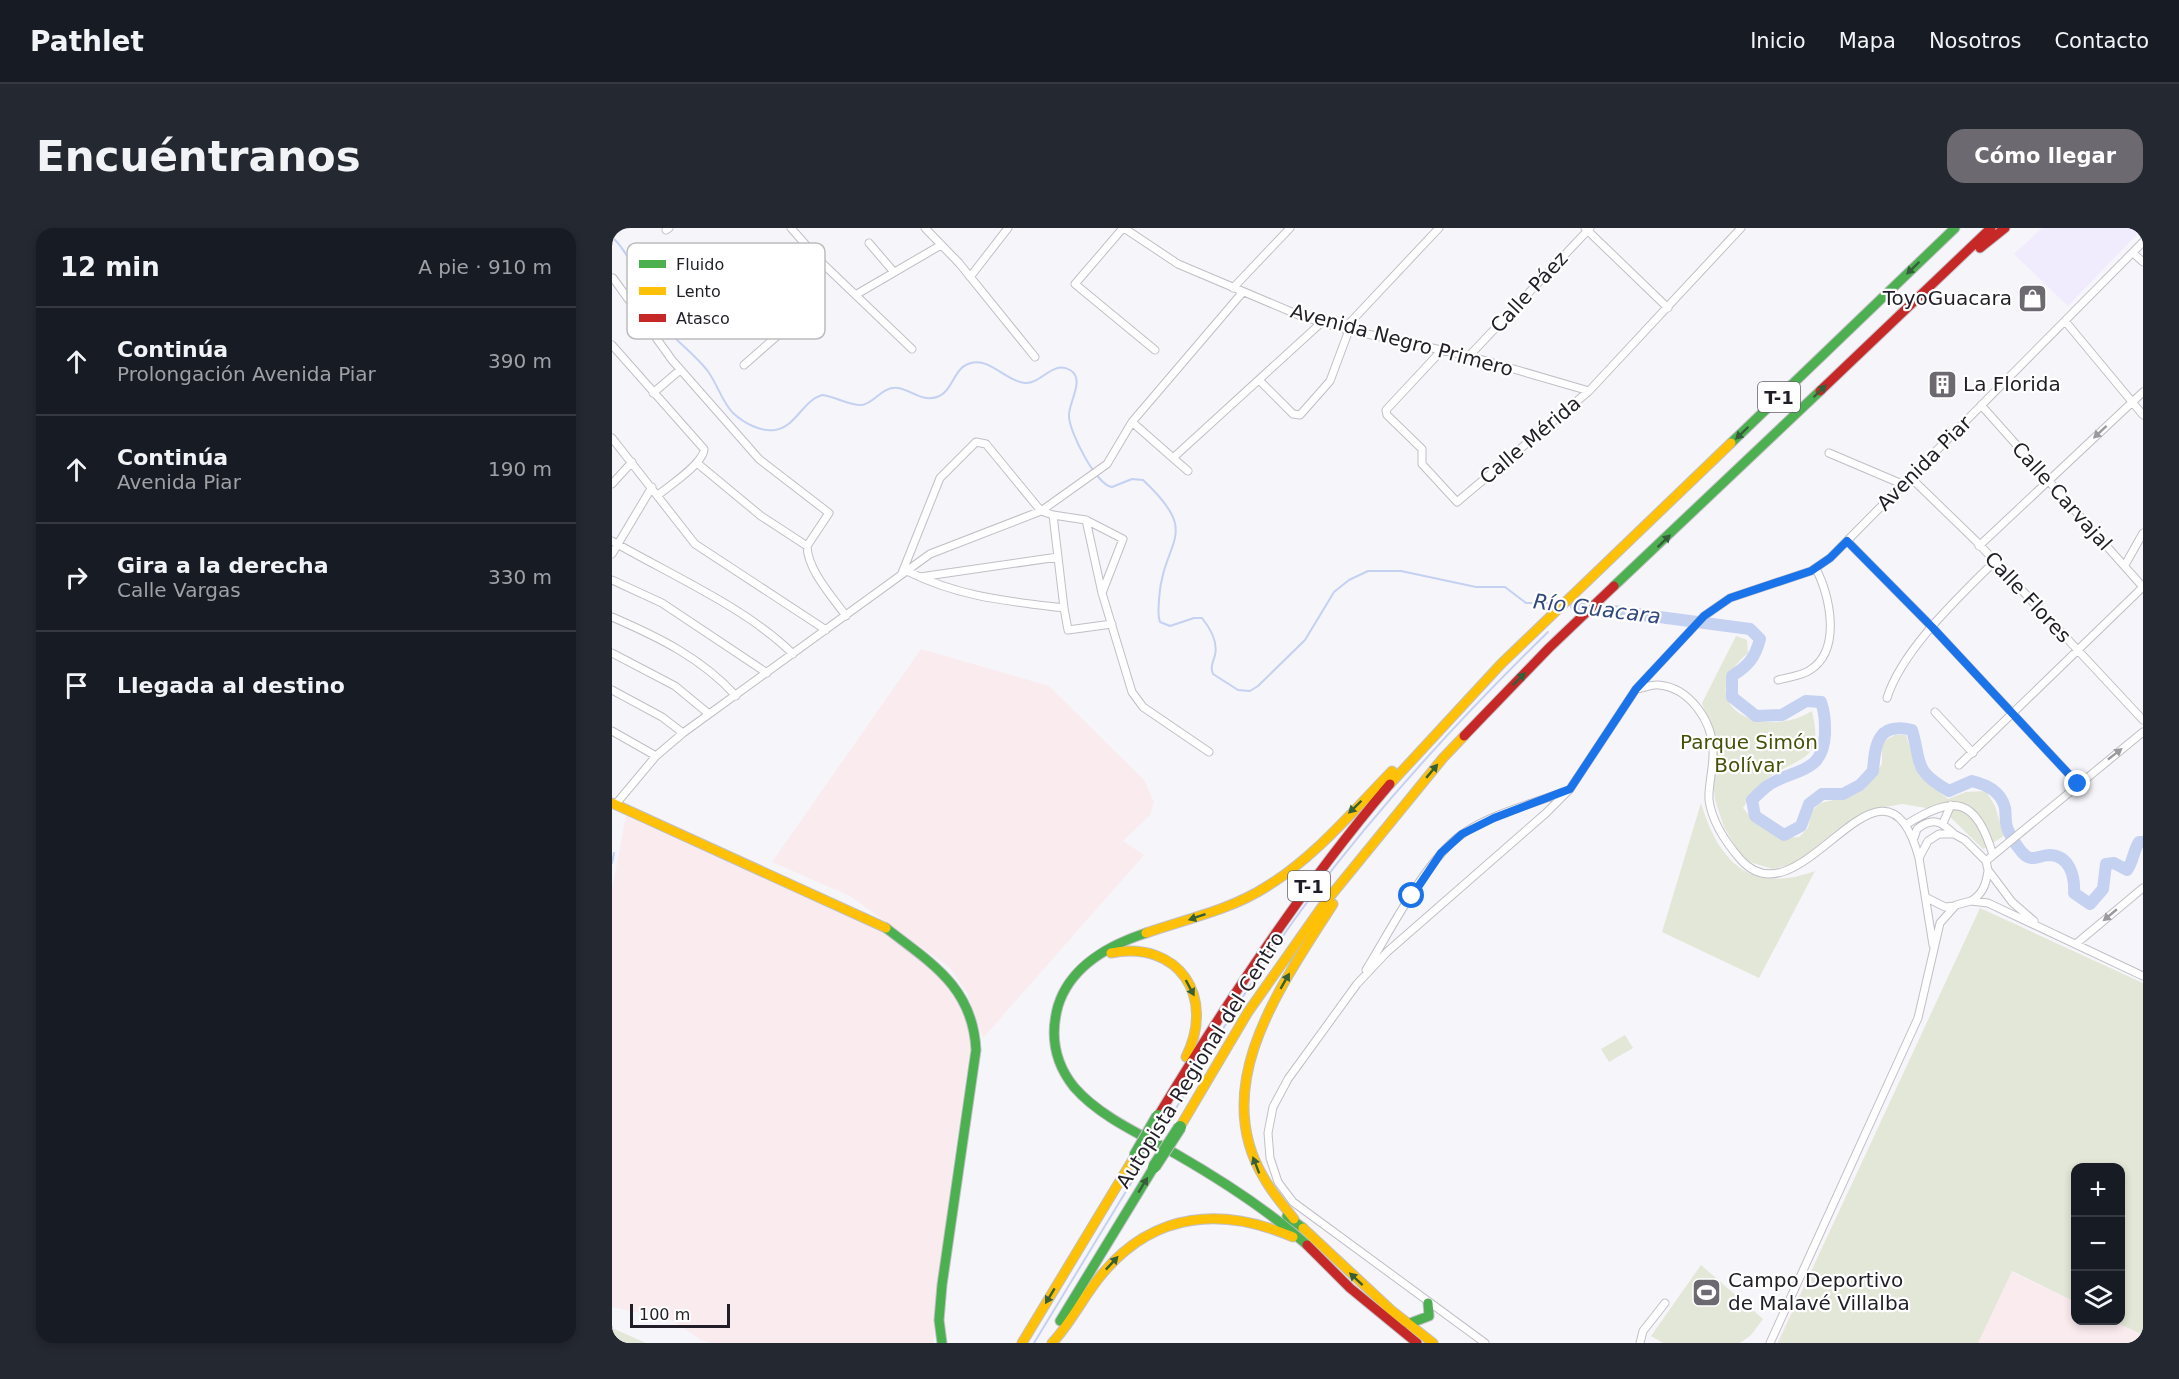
<!DOCTYPE html>
<html lang="es">
<head>
<meta charset="utf-8">
<style>
  :root { --surface:#171b24; --page:#242831; --text:#f1f3f6; --muted:#9ea1a6; --line:#363941; --accent:#6c6971 }
  body { margin:0; font-family:"DejaVu Sans",sans-serif; background:var(--page); color:var(--text) }
  .controls { position:absolute; right:18px; bottom:18px; display:grid; overflow:hidden; border-radius:12px; box-shadow:0 3px 9px #0003 }
  .controls button { width:54px; height:54px; display:grid; place-items:center; padding:0; border:0; border-bottom:2px solid var(--line); background:var(--surface); color:var(--text); font:30px sans-serif }
  .scale { position:absolute; left:18px; bottom:15px; width:100px; box-sizing:border-box; padding-left:6px; border:3px solid #211e27; border-top:0; font-size:16px; line-height:21px; white-space:nowrap; color:#211e27; -webkit-text-stroke:4px #fff; paint-order:stroke }
  .stop { position:absolute; width:18px; height:18px; margin:-14px; border:4px solid #1a73e8; border-radius:50%; background:#fff }
  .stop.end { background:#1a73e8; border-color:#fff; box-shadow:0 2px 6px #0008 }
  .list { margin:0; padding:0; list-style:none }
  h2 { display:flex; justify-content:space-between; align-items:center; height:78px; margin:0; padding:0 24px; font-size:26px }
  h2 small { font-size:20px; font-weight:400; color:var(--muted) }
  .list li { display:grid; grid-template-columns:39px 1fr auto; gap:18px; align-items:center; box-sizing:border-box; height:108px; padding:0 24px; border-top:2px solid var(--line) }
  .list b { display:block; font-size:22px; white-space:nowrap }
  .list p { margin:0; font-size:20px; white-space:nowrap; color:var(--muted) }
  .list em { font-size:20px; font-style:normal; color:var(--muted) }
  .icon { flex:none; width:33px; height:33px; fill:none; stroke:currentColor; stroke-width:2; stroke-linecap:round; stroke-linejoin:round }
  .map { position:relative; flex:none; width:1531px; height:1115px; overflow:hidden; border-radius:18px }
  header { display:flex; align-items:center; gap:36px; box-sizing:border-box; height:84px; padding:0 30px; background:var(--surface); border-bottom:2px solid var(--line) }
  header strong { font-size:28px }
  nav { display:flex; gap:33px; margin-inline-start:auto; font-size:21px }
  .intro { display:flex; align-items:center; justify-content:space-between; box-sizing:border-box; height:144px; padding:0 36px }
  h1 { margin:0; font-size:42px }
  .button { padding:15px 27px; border-radius:18px; background:var(--accent); color:#fff; font-size:21px; font-weight:700 }
  main { display:flex; gap:36px; padding:0 36px }
  aside { flex:1; background:var(--surface); border-radius:18px; box-shadow:0 3px 9px #0003 }
  .map>svg:first-child { display:block }
  .built { fill:#f1ecfd }
  .industrial { fill:#faebee }
  .green { fill:#e3e7d7 }
  .lines { fill:none; stroke-linecap:round; stroke-linejoin:round }
  .stream { stroke:#c4d1f0; stroke-width:2 }
  .river { stroke:#c4d1f0; stroke-width:12 }
  .street-casing { stroke:#c1bfc5; stroke-width:9 }
  .fast-casing { stroke:#c1bfc5; stroke-width:11 }
  .slow-casing { stroke:#c1bfc5; stroke-width:11 }
  .jam-casing { stroke:#c1bfc5; stroke-width:11 }
  .street { stroke:#fefefe; stroke-width:7 }
  .fast { stroke:#4caf50; stroke-width:9 }
  .slow { stroke:#ffc107; stroke-width:9 }
  .jam { stroke:#c62828; stroke-width:9 }
  .fast-bridge-casing { stroke:#c1bfc5; stroke-width:14; stroke-linecap:butt }
  .fast-bridge { stroke:#4caf50; stroke-width:12 }
  .oneway { fill:#345f39 }
  .oneway2 { fill:#9b999d }
  .route { stroke:#1a73e8; stroke-width:8 }
  .labels { text-anchor:middle; dominant-baseline:central; stroke-width:4.5; stroke-linejoin:round; paint-order:stroke }
  .shield { fill:#fff; stroke:#646268; stroke-width:1.5 }
  .shield-label { font-size:18px; font-weight:bold; fill:#211e27 }
  .street-label { font-size:20px; fill:#211e27; stroke:#fff }
  .poi-label { font-size:20px; fill:#211e27; stroke:#fff; text-anchor:start }
  .park-label { font-size:20px; fill:#445107; stroke:#fff }
  .water-label { font-size:21px; font-style:italic; fill:#32497e; stroke:#fff }
  .key { fill:#fff; stroke:#bcbcbe; stroke-width:1.5 }
  .key-label { font-size:16px; fill:#211e27 }
</style>
</head>
<body>
<header>
<strong>Pathlet</strong>
<nav><a>Inicio</a><a>Mapa</a><a>Nosotros</a><a>Contacto</a></nav>
</header>
<div class="intro"><h1>Encuéntranos</h1><a class="button">Cómo llegar</a></div>
<main>
<aside>
<h2>12 min<small>A pie · 910 m</small></h2>
<ul class="list">
<li><svg class="icon" aria-label="ahead" viewBox="0 0 24 24"><path d="M12 20V5M6 11l6-6 6 6"/></svg><div><b>Continúa</b><p>Prolongación Avenida Piar</p></div><em>390 m</em></li>
<li><svg class="icon" aria-label="ahead" viewBox="0 0 24 24"><path d="M12 20V5M6 11l6-6 6 6"/></svg><div><b>Continúa</b><p>Avenida Piar</p></div><em>190 m</em></li>
<li><svg class="icon" aria-label="right" viewBox="0 0 24 24"><path d="M7 20v-9h11M14 6l5 5-5 5"/></svg><div><b>Gira a la derecha</b><p>Calle Vargas</p></div><em>330 m</em></li>
<li><svg class="icon" aria-label="arrive" viewBox="0 0 24 24"><path d="M6 21V4h12l-3 4 3 4H6"/></svg><div><b>Llegada al destino</b></div></li>
</ul>
</aside>
<div class="map">
<svg width="1531" height="1115" viewBox="0 0 1531 1115">
  <rect width="100%" height="100%" fill="#f6f5fa"/>
  <path class="built" d="M1430,0H1531L1456,78L1402,26Z"/>
  <path class="industrial" d="M309,421L437,458L532,552L542,574L538,587L511,613L532,627L371,810L355,765L338,740L238,668L160,634Z
    M14,588L270,704L309,729L330,748L342,764L354,785L359,814L337,966L321,1115H99L89,1112L60,1092L0,1079V662Z
    M1235,966L1463,1074L1464,1092L1501,1093L1531,1107V1115H1165Z"/>
  <path class="green" d="M1124,408L1135,412L1136,425C1076,476 1150,514 1200,483C1211,531 1194,526 1159,548C1147,556 1139,568 1131,580C1146,598 1163,611 1187,609L1196,600L1200,583L1208,575L1240,568L1253,561L1270,536V514L1283,507H1294L1307,548L1336,571L1354,564L1374,563L1383,578L1392,608L1371,621L1332,583L1290,576L1256,582L1227,600L1184,635L1161,641L1131,632L1112,599L1103,572L1101,553L1105,522L1090,475Z
    M1089,575C1107,636 1140,666 1203,643L1147,750L1050,704Z
    M1368,680L1531,755V1107L1501,1093L1508,1092V940H1464L1463,1074L1400,1043L1366,1115H1166Z
    M1013,807L1021,820L997,834L989,821Z
    M1089,1037L1151,1091L1139,1107L1128,1115H1051L1039,1108Z
    M0,1100L34,1115H0Z"/>
  <g class="lines">
    <path class="stream" d="M0,9C24,31 23,57 38,82C53,105 78,121 95,142C105,155 110,174 121,185C132,195 148,204 163,202C185,198 190,173 210,167C223,168 237,178 250,177C263,175 270,158 286,160C299,162 310,174 325,169C342,163 341,139 359,135C379,130 393,153 413,155C429,156 441,132 458,142C474,151 456,175 457,188C457,204 485,258 500,259L520,251L531,252C591,308 551,310 547,371C547,379 545,386 548,394L558,398L582,390H590C598,400 606,414 603,427C601,435 598,438 601,446L626,462L638,463L646,458L693,412L722,364L737,352L756,343H789L864,359H893L914,375H946
      M958,377L964,378
      M0,635L2,625
      M555,896C600,818 645,741 699,669C771,574 851,487 936,404
      M422,1115L536,927"/>
    <path class="river" d="M964,378L1138,401L1148,411C1143,430 1136,438 1120,448V469L1144,488L1170,487L1194,473L1209,474C1213,485 1213,494 1213,506C1211,549 1178,540 1154,559C1149,563 1144,568 1140,572L1143,588L1172,607L1189,598L1197,576L1210,566H1231L1248,557L1261,543C1263,515 1266,494 1300,502C1310,537 1301,542 1337,563L1360,553C1375,557 1389,563 1393,580C1394,586 1393,593 1395,599C1397,606 1404,617 1409,623C1419,636 1426,627 1438,627C1458,628 1463,649 1462,665L1478,676L1491,661L1494,636L1502,635L1515,642C1522,632 1521,623 1527,614H1531"/>
    <defs>
      <path id="street" d="M313,0L347,35L423,129
        M511,0L463,56L543,122
        M512,0L566,36L689,88L732,101L857,128L977,163
        M973,0L1056,80
        M54,2L57,0
        M257,15L281,43
        M1521,25L1531,34
        M208,33L300,121
        M358,49L396,0
        M1,50L60,132L147,231L217,285L195,318C196,343 220,368 234,388
        M621,60L678,0
        M245,66L329,17
        M1453,93L1531,187
        M732,101L827,0
        M0,117L92,221C92,235 57,258 46,267
        M830,122L774,182L775,187L810,221V236L845,274L977,163L1129,0
        M857,128L978,0
        M132,137L190,86L186,54L208,33L179,0
        M647,152L681,186L688,187L718,153L737,102
        M41,165L68,142
        M1369,177L1531,359
        M520,194L561,230L709,95
        M0,210L83,316L214,402
        M1217,225L1290,256
        M561,230L576,243
        M85,235L149,288L195,318
        M1298,249L1364,313L1531,492
        M0,256L20,234
        M0,313C57,346 135,380 181,426
        M1235,313L1320,399L1466,556
        M1367,318L1531,164
        M0,326L40,259
        M1513,337L1531,305
        M295,343C347,369 394,373 452,380L456,402L500,396
        M290,345L328,250L364,214L374,216L429,283L441,287
        M308,349L446,329
        M0,352L50,375L155,445
        M490,365L511,311L474,292L490,365L520,464L531,479L597,524
        M452,380L441,287L474,292
        M0,389C46,409 90,430 124,468
        M0,425L63,458L97,486
        M1166,452C1176,449 1190,448 1198,442C1230,422 1218,367 1204,341
        M1025,461C1032,460 1040,456 1047,457C1078,460 1100,493 1101,522C1102,539 1096,556 1097,572C1100,594 1115,616 1129,632C1190,699 1271,496 1307,630
        M0,462L50,489L71,505
        M1275,470C1290,422 1346,370 1382,334
        M1323,484L1361,525
        M0,503L44,528
        M1347,537L1531,359
        M3,577L44,528L71,505L318,326L429,283L495,236L520,194L630,65
        M1331,595L1339,577
        M1295,596C1343,566 1364,570 1381,627
        M1302,610L1305,601C1321,589 1329,593 1342,606
        M1374,633L1531,504
        M1315,670L1333,679L1343,678
        M1359,673C1371,666 1374,656 1376,643
        M1465,715L1531,660
        M1321,717L1307,630L1316,613L1327,606H1342L1353,612L1374,633L1376,642L1400,674L1422,693
        M754,742C779,702 813,633 849,607C878,586 918,577 951,564
        M873,1115L681,974L666,954L658,930L656,905L661,879L676,851L745,756L775,724L934,585L958,561L1024,461L1092,388L1118,370L1199,343L1218,330L1531,14
        M1028,1115L1031,1103L1053,1075
        M1158,1115L1306,790L1328,695L1344,677L1359,673L1376,675L1531,748"/>
      <path id="fast" d="M1119,215L1343,0
        M1002,358L1208,163
        M274,700C319,735 361,759 364,822L330,1057L327,1092L330,1115
        M534,705C497,717 458,739 446,778C438,807 442,834 462,859C488,889 530,907 564,926C611,953 655,981 695,1017
        M675,988L691,1000
        M448,1093L542,939
        M796,1096L817,1088L816,1075"/>
      <path id="slow" d="M778,556L889,436L1119,215
        M0,575L274,700
        M534,705C574,691 618,682 654,659C703,629 741,583 780,543
        M499,725C567,712 604,769 574,829
        M568,899L636,784L712,676L831,530L852,508
        M682,991C672,978 660,965 652,950C595,856 672,754 721,676
        M691,1000L779,1082L821,1115
        M410,1115L523,928
        M440,1115C460,1094 472,1067 491,1045C543,983 611,979 681,1009"/>
      <path id="jam" d="M1368,20L1393,0
        M1208,163L1379,0
        M852,508L937,420L1002,358
        M546,888C616,773 690,659 778,556
        M695,1017L738,1060L805,1115"/>
    </defs>
    <use href="#street" class="street-casing"/>
    <use href="#fast" class="fast-casing"/>
    <use href="#slow" class="slow-casing"/>
    <use href="#jam" class="jam-casing"/>
    <use href="#street" class="street"/>
    <use href="#fast" class="fast"/>
    <use href="#slow" class="slow"/>
    <use href="#jam" class="jam"/>
    <defs>
      <path id="fast-bridge" d="M523,928L546,888
        M542,939L568,899"/>
    </defs>
    <use href="#fast-bridge" class="fast-bridge-casing"/>
    <use href="#fast-bridge" class="fast-bridge"/>
  </g>
  <defs><path id="oneway-solid" d="M-6-.8H1V-3.2L6.5 0L1 3.2V.8H-6Z" transform="scale(1.5)"/></defs>
  <g class="oneway">
    <use href="#oneway-solid" transform="translate(1301 40) rotate(136)"/>
    <use href="#oneway-solid" transform="translate(1208 163) rotate(-44)"/>
    <use href="#oneway-solid" transform="translate(1130 205) rotate(136)"/>
    <use href="#oneway-solid" transform="translate(1052 313) rotate(-44)"/>
    <use href="#oneway-solid" transform="translate(907 451) rotate(-45)"/>
    <use href="#oneway-solid" transform="translate(820 543) rotate(-50)"/>
    <use href="#oneway-solid" transform="translate(743 579) rotate(136)"/>
    <use href="#oneway-solid" transform="translate(585 689) rotate(161)"/>
    <use href="#oneway-solid" transform="translate(673 753) rotate(-60)"/>
    <use href="#oneway-solid" transform="translate(578 760) rotate(62)"/>
    <use href="#oneway-solid" transform="translate(644 937) rotate(-111)"/>
    <use href="#oneway-solid" transform="translate(531 957) rotate(-59)"/>
    <use href="#oneway-solid" transform="translate(500 1035) rotate(-47)"/>
    <use href="#oneway-solid" transform="translate(744 1051) rotate(-137)"/>
    <use href="#oneway-solid" transform="translate(438 1068) rotate(121)"/>
  </g>
  <g class="oneway2">
    <use href="#oneway-solid" transform="translate(1488 204) rotate(137)"/>
    <use href="#oneway-solid" transform="translate(1503 526) rotate(-38)"/>
    <use href="#oneway-solid" transform="translate(1498 687) rotate(140)"/>
  </g>
  <g class="lines">
    <path class="route" d="M800,668L829,625L850,606L882,590L958,561L1024,461L1092,388L1118,370L1199,343L1218,330L1235,313L1320,399L1466,556"/>
  </g>
  <defs>
    <symbol id="shop-square" viewBox="-11 -11 22 22"><rect x="-9" y="-9" width="18" height="18" rx="4" fill="#6c6971" stroke="#fff"/><path d="M-5-2.5h2.3a2.7 3.5 0 0 1 5.4 0H5L5.5 6h-11ZM-1.5-2.5h3a1.5 2.3 0 0 0-3 0Z" fill="#fff"/></symbol>
    <symbol id="building-square" viewBox="-11 -11 22 22"><rect x="-9" y="-9" width="18" height="18" rx="4" fill="#6c6971" stroke="#fff"/><path d="M-4-6H4V6H1V3H-1V6H-4ZM-2.5-4.3h1.7v1.8h-1.7ZM.8-4.3h1.7v1.8H.8ZM-2.5-1h1.7V.8h-1.7ZM.8-1h1.7V.8H.8Z" fill="#fff"/></symbol>
    <symbol id="stadium-square" viewBox="-11 -11 22 22"><rect x="-9" y="-9" width="18" height="18" rx="4" fill="#6c6971" stroke="#fff"/><path d="M0-5a6.5 5 0 1 0 0 10a6.5 5 0 1 0 0-10ZM-3.5-1.8h7v3.6h-7Z" fill="#fff"/></symbol>
  </defs>
  <g fill-rule="evenodd">
    <use href="#shop-square" x="1404" y="54" width="33" height="33"/>
    <use href="#building-square" x="1314" y="140" width="33" height="33"/>
    <use href="#stadium-square" x="1078" y="1048" width="33" height="33"/>
  </g>
  <g class="labels">
    <g class="shield">
      <rect x="1146" y="154" width="42" height="30" rx="4.5"/>
      <rect x="676" y="643" width="42" height="30" rx="4.5"/>
    </g>
    <g class="shield-label">
      <text x="1167" y="169">T-1</text>
      <text x="697" y="658">T-1</text>
    </g>
    <g class="street-label">
      <text transform="translate(917 64) rotate(-47)">Calle Páez</text>
      <text transform="translate(790 112) rotate(15)">Avenida Negro Primero</text>
      <text transform="translate(918 212) rotate(-40)">Calle Mérida</text>
      <text transform="translate(1312 235) rotate(-45)">Avenida Piar</text>
      <text transform="translate(1450 268) rotate(48)">Calle Carvajal</text>
      <text transform="translate(1416 369) rotate(47)">Calle Flores</text>
      <text transform="translate(588 832) rotate(-58)">Autopista Regional del Centro</text>
    </g>
    <g class="poi-label">
      <text x="1400" y="70" text-anchor="end">ToyoGuacara</text>
      <text x="1351" y="156">La Florida</text>
      <text x="1116" y="1052">Campo Deportivo<tspan x="1116" dy="23">de Malavé Villalba</tspan></text>
    </g>
    <g class="park-label">
      <text x="1137" y="514">Parque Simón<tspan x="1137" dy="23">Bolívar</tspan></text>
    </g>
    <g class="water-label">
      <text transform="translate(985 381) rotate(7)">Río Guacara</text>
    </g>
  </g>
  <rect x="15" y="15" width="198" height="96" rx="9" class="key"/>
  <rect x="27" y="32" width="27" height="8" fill="#4caf50"/>
  <rect x="27" y="59" width="27" height="8" fill="#ffc107"/>
  <rect x="27" y="86" width="27" height="8" fill="#c62828"/>
  <g class="key-label">
    <text x="64" y="42">Fluido</text>
    <text x="64" y="69">Lento</text>
    <text x="64" y="96">Atasco</text>
  </g>
</svg>
<div class="controls">
<button>+</button>
<button>−</button>
<button><svg class="icon" aria-label="layers" viewBox="0 0 24 24"><path d="M12 4l9 5-9 5-9-5zM3 14l9 5 9-5"/></svg></button>
</div>
<div class="scale">100 m</div>
<div class="stop" style="left:800px;top:668px"></div>
<div class="stop end" style="left:1466px;top:556px"></div>
</div>
</main>
</body>
</html>
